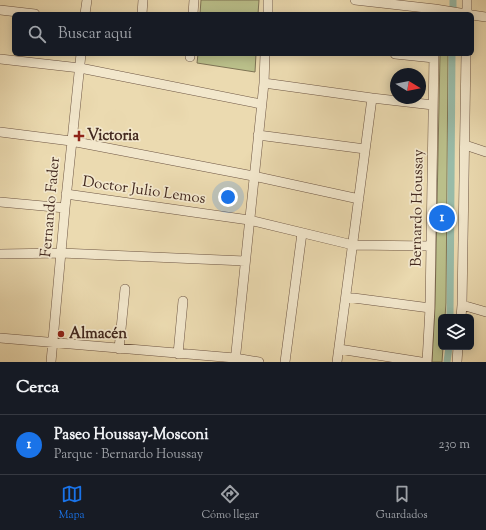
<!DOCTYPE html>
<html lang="es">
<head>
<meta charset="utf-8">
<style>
  :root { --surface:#171b24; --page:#20242c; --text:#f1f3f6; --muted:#9ea1a6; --line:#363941; --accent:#1a73e8 }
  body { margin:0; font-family:"Sorts Mill Goudy",serif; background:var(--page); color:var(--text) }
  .controls { position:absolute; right:12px; bottom:12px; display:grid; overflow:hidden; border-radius:6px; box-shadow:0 2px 10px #0003 }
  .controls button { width:36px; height:36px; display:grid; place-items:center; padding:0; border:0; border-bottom:1px solid var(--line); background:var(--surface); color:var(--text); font:20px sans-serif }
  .compass { position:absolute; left:390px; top:68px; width:36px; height:36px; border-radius:50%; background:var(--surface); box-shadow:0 2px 10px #0003; rotate:100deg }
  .you { position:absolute; left:228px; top:197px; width:14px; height:14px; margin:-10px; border:3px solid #fff; border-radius:50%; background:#1a73e8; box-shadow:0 0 0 6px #1a73e833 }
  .badge { display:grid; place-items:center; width:26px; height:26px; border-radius:50%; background:var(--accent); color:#fff; font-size:13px; font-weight:700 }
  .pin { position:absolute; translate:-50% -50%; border:2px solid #fff; box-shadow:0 1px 4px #0006 }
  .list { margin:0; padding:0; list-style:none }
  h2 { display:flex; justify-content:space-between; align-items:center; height:52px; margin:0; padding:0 16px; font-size:17px }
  h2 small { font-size:13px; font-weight:400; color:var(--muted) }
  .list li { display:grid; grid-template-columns:26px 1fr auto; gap:12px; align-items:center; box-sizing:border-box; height:60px; padding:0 16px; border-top:1px solid var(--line) }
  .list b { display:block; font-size:15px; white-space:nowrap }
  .list p { margin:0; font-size:13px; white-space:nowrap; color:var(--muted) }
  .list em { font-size:13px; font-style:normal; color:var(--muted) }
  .icon { flex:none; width:22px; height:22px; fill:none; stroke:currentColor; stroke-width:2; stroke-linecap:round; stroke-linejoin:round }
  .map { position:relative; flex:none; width:486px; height:362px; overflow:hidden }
  .search { position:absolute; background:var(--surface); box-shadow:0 2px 10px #0003; left:12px; right:12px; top:12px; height:44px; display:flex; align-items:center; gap:10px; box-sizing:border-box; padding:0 14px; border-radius:6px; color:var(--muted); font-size:15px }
  .sheet { height:112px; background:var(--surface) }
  nav { display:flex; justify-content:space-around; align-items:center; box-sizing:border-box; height:56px; border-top:1px solid var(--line); background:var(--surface); font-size:11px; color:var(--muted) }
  nav a { display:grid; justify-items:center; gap:2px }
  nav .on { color:var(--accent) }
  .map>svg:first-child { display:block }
  .green { fill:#babf8a; stroke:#7f7455 }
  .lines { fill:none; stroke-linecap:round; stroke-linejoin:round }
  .canal { stroke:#99bba8; stroke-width:7 }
  .minor-casing { stroke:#6e5644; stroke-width:10 }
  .minor { stroke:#f2e7cc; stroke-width:9 }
  .poi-dot { fill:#8f2418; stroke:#f2e7cc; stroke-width:1.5 }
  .labels { text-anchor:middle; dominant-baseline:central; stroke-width:3.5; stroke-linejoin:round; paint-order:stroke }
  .poi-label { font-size:15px; font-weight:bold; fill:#442a20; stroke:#f2e7cc; text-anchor:start }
  .street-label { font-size:15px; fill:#442a20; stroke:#f2e7cc }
</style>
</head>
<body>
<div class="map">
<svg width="486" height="362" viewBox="0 0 486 362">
  <rect width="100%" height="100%" fill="#ebdab0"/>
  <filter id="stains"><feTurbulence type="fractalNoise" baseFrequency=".005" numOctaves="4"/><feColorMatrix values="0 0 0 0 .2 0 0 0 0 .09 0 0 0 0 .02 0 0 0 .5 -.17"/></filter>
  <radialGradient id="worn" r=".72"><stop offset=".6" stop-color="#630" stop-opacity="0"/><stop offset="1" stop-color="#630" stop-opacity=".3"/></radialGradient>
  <path class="green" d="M201,0H259L258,14H200Z
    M198,54H256L255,72L197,63Z
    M440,54H448L446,303L445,317H441V347H443L442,362H432L435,306Z"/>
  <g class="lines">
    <path class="canal" d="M453,14V0
      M450,317L452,54
      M447,362L449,347"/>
    <defs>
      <path id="minor" d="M355,0L435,9L466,14
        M0,10L35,14
        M85,14L87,0
        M142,14L143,0
        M193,14L194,0
        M268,14V0
        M467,14V0
        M472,15L486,17
        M395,54L434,58
        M190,57V54
        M0,59L80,68L261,104
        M264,83L372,98L433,105
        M0,132L71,141L253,176L359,199
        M258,135L365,149
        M465,145L486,152
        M66,194L249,220L353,245L431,246
        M0,202L65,208
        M0,254L61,253L245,261
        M346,297L430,308
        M462,305L486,312
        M461,317L462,305L466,54
        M0,338L235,358L259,362
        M119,349L125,289
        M339,349L421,362
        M178,354L183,301
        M51,362L65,208L81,54
        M235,362L264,83L265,54
        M285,362L302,233
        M337,362L372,98
        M427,362L430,308L434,54
        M457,362L458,347"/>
    </defs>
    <use href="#minor" class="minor-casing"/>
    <use href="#minor" class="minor"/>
  </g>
  <g class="poi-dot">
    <path d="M77 130h4v4h4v4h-4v4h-4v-4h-4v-4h4z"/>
    <circle cx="61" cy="334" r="4"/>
  </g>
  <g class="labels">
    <g class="poi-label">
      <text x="87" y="136">Victoria</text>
      <text x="69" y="334">Almacén</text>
    </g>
    <g class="street-label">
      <text transform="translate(144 191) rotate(8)">Doctor Julio Lemos</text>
      <text transform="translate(51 207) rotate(-85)">Fernando Fader</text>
      <text transform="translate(418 208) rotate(-89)">Bernardo Houssay</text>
    </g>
  </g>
  <rect width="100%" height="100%" filter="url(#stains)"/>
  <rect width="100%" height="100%" fill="url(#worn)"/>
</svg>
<div class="controls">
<button><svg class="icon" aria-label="layers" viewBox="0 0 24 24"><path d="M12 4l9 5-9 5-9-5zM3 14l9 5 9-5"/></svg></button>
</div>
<svg class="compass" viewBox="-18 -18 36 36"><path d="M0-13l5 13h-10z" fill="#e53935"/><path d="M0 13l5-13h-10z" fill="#9ea1a6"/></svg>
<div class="you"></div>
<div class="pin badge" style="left:442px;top:218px">1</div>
<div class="search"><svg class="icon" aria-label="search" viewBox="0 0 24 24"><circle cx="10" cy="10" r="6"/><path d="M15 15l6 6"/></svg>Buscar aquí</div>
</div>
<section class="sheet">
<h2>Cerca<small></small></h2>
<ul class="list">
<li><span class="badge">1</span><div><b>Paseo Houssay-Mosconi</b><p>Parque · Bernardo Houssay</p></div><em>230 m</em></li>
</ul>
</section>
<nav>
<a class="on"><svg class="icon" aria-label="map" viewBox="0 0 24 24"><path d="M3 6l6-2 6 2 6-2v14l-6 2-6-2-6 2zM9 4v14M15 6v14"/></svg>Mapa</a>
<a><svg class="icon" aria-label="directions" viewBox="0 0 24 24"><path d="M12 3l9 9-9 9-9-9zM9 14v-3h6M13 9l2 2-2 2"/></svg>Cómo llegar</a>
<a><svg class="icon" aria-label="saved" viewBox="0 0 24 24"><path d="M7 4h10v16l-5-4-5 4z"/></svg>Guardados</a>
</nav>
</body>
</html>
